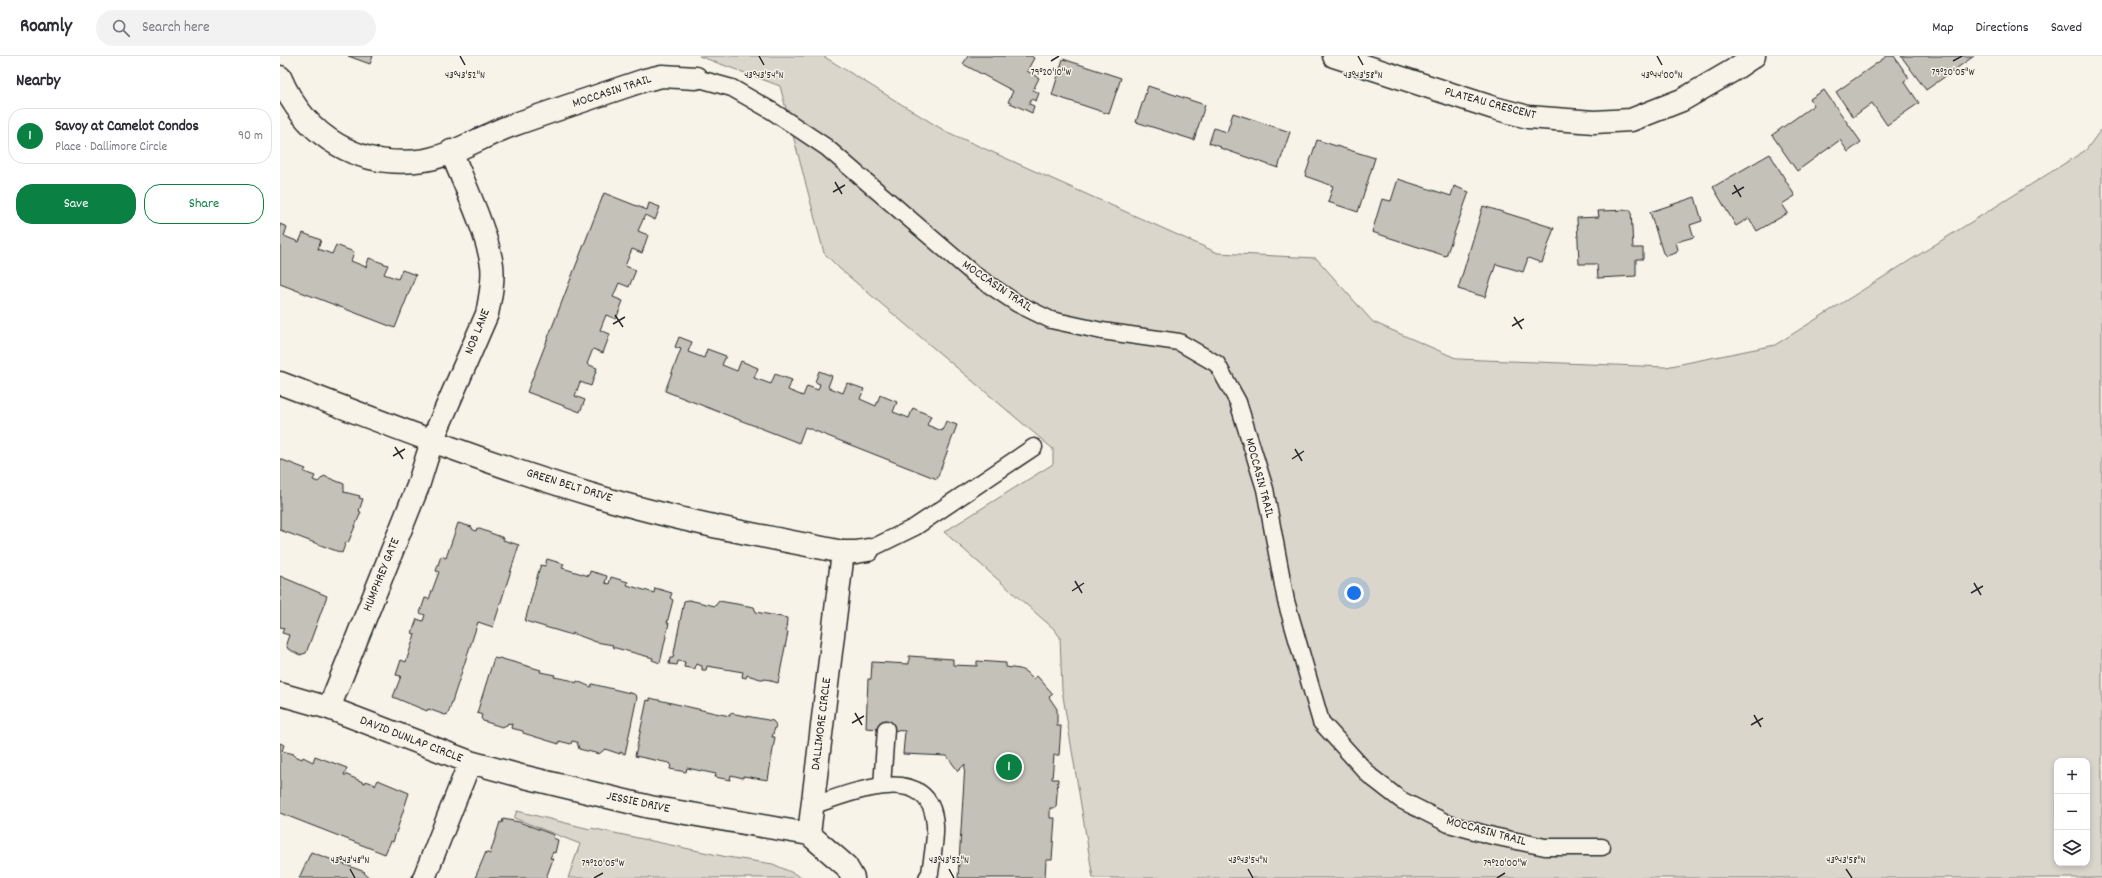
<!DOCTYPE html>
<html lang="en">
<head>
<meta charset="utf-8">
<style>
  :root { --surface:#fff; --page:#f2f2f3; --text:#2b2b33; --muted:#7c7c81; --line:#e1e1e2; --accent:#0b8043 }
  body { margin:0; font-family:Dekko,sans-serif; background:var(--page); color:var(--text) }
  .controls { position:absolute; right:12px; bottom:12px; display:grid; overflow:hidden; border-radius:8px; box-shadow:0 2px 6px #0003 }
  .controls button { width:36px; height:36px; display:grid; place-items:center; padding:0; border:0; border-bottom:1px solid var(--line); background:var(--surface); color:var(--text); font:20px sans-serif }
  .you { position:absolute; left:1074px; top:537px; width:14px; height:14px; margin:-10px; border:3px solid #fff; border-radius:50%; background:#1a73e8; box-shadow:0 0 0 6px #1a73e833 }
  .badge { display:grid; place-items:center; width:26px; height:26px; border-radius:50%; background:var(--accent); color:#fff; font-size:13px; font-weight:700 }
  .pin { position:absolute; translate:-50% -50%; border:2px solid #fff; box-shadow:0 1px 4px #0006 }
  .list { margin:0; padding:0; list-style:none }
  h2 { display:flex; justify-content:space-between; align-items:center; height:52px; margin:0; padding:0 16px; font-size:17px }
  h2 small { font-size:13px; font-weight:400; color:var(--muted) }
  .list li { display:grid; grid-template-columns:26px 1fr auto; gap:12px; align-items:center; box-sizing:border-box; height:56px; margin:0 8px 8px; padding:0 8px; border:1px solid var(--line); border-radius:16px }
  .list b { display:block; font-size:15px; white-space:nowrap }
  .list p { margin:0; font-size:13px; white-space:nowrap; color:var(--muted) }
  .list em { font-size:13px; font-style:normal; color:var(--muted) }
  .actions { display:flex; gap:8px; padding:12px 16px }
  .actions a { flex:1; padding:9px 0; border:1px solid var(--accent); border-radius:16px; text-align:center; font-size:14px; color:var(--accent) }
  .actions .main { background:var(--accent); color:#fff }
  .icon { flex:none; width:22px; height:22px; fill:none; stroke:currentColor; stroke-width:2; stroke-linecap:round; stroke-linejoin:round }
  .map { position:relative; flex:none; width:1822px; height:822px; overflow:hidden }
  header { display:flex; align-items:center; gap:24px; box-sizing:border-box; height:56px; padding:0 20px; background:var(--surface); border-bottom:1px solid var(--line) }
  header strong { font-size:19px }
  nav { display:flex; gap:22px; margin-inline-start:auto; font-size:14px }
  .search { width:280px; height:36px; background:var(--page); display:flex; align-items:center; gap:10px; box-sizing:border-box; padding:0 14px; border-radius:22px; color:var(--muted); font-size:15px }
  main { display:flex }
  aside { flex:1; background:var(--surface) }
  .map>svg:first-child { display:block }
  .green { fill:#dad6cc; stroke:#82807c; fill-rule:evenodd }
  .building { fill:#c4c1b9; stroke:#2b2b2b }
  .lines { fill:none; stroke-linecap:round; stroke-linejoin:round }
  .lane-casing { stroke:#2b2b2b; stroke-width:19 }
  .street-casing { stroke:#2b2b2b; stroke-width:25 }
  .lane { stroke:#f7f3e8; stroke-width:16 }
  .street { stroke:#f7f3e8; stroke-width:22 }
  .ticks { fill:none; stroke:#2b2b2b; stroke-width:1.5 }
  .labels { text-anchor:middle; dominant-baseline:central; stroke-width:3; stroke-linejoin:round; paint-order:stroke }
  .street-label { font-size:13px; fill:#2b2b2b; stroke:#f7f3e8 }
  .ticks-label { font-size:10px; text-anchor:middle; fill:#2b2b2b; stroke:#f7f3e8; stroke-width:3; stroke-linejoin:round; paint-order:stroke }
</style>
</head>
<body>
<header>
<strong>Roamly</strong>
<div class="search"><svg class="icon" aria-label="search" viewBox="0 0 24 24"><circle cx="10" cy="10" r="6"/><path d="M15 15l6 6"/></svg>Search here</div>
<nav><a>Map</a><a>Directions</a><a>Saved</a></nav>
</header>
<main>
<aside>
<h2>Nearby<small></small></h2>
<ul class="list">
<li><span class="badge">1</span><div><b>Savoy at Camelot Condos</b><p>Place · Dallimore Circle</p></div><em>90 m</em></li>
</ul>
<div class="actions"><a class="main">Save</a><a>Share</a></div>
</aside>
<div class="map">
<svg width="1822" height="822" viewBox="0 0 1822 822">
  <rect width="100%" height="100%" fill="#f7f3e8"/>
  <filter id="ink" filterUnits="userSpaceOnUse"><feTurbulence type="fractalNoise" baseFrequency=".025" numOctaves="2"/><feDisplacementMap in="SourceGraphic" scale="8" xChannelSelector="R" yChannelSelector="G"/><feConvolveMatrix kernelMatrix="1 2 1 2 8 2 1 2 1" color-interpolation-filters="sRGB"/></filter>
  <g filter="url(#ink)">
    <path class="green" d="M419,0H543L665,75L938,197L1036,202L1093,266L1178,303L1386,311L1495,289L1806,94L1822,72V822H813L782,634L780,581L774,573L664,476L773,408V393L560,213L544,197L500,30ZM1777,705H1807V807H1777Z
      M237,755L310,773L311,772L447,801L493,808L524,822H288L300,788L234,762Z"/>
    <path class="building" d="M68,0H93L90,8Z
      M688,0H751L754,2L747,15L759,22L753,34L759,37L756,45L751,43L749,48L754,50L752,57L728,46L733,35L683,8Z
      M1607,0H1614L1629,22L1624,25L1639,47L1607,69L1592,47L1573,61L1556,36Z
      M1621,0H1694L1646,34Z
      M783,3L841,22L829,58L772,39Z
      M868,30L925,49L914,84L856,66Z
      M1544,34L1581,86L1568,96L1560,84L1517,115L1492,79L1534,49L1530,43Z
      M953,57L1010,76L998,112L940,92L941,91L929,87L934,72L947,76Z
      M1037,84L1095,102L1078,156L1048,146L1053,130L1025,120Z
      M1490,98L1515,140L1502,148L1508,157L1477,175L1469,162L1456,170L1433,131Z
      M1118,123L1171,140L1174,130L1189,136L1166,200L1092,176L1102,143L1111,145Z
      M324,137L367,154L369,147L380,151L375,164L365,159L358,175L368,179L362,197L352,193L345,210L356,214L349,231L339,227L333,241L343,245L336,263L326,259L320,274L330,278L323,297L313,293L307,308L317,312L311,330L300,326L295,340L305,344L300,356L247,336Z
      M1415,141L1422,165L1410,169L1414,181L1396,186L1398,194L1396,197L1386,200L1383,197L1370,156Z
      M1203,150L1274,172L1262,207L1248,202L1243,216L1216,208L1205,241L1178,233Z
      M1351,154L1353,192H1363V203H1356V220L1318,222L1317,208H1299L1297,162L1319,161L1318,155Z
      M0,168L7,171L4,180L19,186L23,177L41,184L38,193L52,198L56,189L74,196L71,205L86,211L89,202L108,209L104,218L118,223L122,214L136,219L115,272L0,228Z
      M399,281L412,286L408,296L424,302L427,293L446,300L442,309L457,315L461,305L478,312L474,322L491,328L495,318L512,324L508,334L523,340L527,330L538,334L540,328L535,326L539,315L552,320L548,331L563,337L567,327L584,333L580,343L596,350L600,339L617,346L613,356L629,362L633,352L651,360L647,369L662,375L666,365L677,369L657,423L525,371L519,387L385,335L401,293L395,291Z
      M0,403L26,413L24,416L35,420L33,424L38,426L44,420L64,428V436L80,440L79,442L83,443L79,455L81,456L68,487L66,486L62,497L0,474Z
      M178,467L192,471V473L196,475L197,472L224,482L223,484L239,489L213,571L198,566L168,658L165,659L148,653L147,655L113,641L121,620L116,619L121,604L126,606L135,578L132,577L137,563L143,565L145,559L140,557L145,542L149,543L159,516L156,515L161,500L166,502Z
      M267,503L284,508L282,512L309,520L310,515L327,520L325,527L329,528L331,521L348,526L347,529L374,537L375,532L392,537L390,542L393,544L387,567H389L380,607L372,604L373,602L332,591L333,589L316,586L292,577V579L245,565L259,514L261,509L265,510Z
      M0,520L47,540L26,597L20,599L8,593L6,588L9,579L2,577L4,572L0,571Z
      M409,544L435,550L439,545L474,551L476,556L507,562L506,575L508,576L498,627L491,625V624L484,623V624L467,619L466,622L462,621L463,616L427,610L426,614H422V610L416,608L415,613L404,611L405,606L398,605L397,609L389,608L390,602H393L404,545Z
      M629,600L673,603V609L697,610V605L726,607V611L740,613L746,616L753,623L757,620L773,638L769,641L777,653V670H781L779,699H774L772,723H778L776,752H770V762H775L772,804H766L765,822H678L685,708L678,715L667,700L623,698L625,675L586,672L588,623H591L592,606L629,608Z
      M214,602L218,603L219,602L261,614L260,616L275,619L274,621L290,624L296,627L297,625L311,631L312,628L354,638L357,641L345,698L340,696V698L325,693L319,698L299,693L297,686L292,685L291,688L279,685V688L243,677V675L231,672L232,668L228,667L227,669L222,671L203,665L201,662L202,659L197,657Z
      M370,642L435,657L450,660V657L493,665L496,669L492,681H495L488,724L463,720V722L451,719L450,724L435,721L436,718L407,712L406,716L390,713L391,708L389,707L355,700L367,644L370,645Z
      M0,687L4,689L2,695L14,698L13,699L22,703L23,701L33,706L35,700L67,712L64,719H67L85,727L86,725L94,728L95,730L98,724L129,737L113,786L111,785L105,798L0,757Z
      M223,763L239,766L274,779L273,782L278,784L275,797L273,796L270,802L273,803L266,822H195L206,796L210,798L220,766L222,767Z
      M31,796L85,816L84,817L90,822H19Z"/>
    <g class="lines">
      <defs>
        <path id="lane" d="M416,22L452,32L492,55L546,91L696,220L738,248L771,264L822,275L899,286L937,308L958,346L985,433L1006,545L1041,666L1090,720L1121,744L1169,768L1213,780L1265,791H1322
          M588,494L635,471L754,391
          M602,730L606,673
          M532,750C569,737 651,703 655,769C656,784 652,802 650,817L647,822"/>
        <path id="street" d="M1054,0L1214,52L1248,61L1314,66L1351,64L1402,44L1452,15L1474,0
          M0,21C25,81 80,114 145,104C173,99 203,80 230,70C275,54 320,39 365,24L382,20L416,22
          M0,327C104,367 208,408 316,440C396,464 480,480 563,496H576L588,494
          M0,638L49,652L190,706L241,720L370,751L529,778L566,810L573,822
          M49,652L138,430L152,385L207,258C210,243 214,224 212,209C206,173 185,130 171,95
          M529,778L563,496
          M144,822L190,706"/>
      </defs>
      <use href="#lane" class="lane-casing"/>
      <use href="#street" class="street-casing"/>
      <use href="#lane" class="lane"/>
      <use href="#street" class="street"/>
    </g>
  </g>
  <path class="ticks" d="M180,0L185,9M479,0L484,9M1078,0L1083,9M1377,0L1382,9M771,5L779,0M1673,5L1682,0M555,126L562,138M1454,129L1461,141M553,136L565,129M1452,138L1464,131M335,259L343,271M1234,261L1242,273M333,268L345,261M1232,270L1244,263M115,391L123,403M1015,393L1022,405M113,400L125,393M1012,403L1024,395M795,525L802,537M1694,527L1701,539M792,535L804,527M1691,537L1703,530M575,657L582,669M1474,659L1481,671M572,667L584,660M1471,669L1483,662M70,813L75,822M669,813L674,822M968,813L973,822M1566,813L1572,822M314,822L323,817M1217,822L1225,817"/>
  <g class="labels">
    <g class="street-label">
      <text transform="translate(332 36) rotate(-18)">MOCCASIN TRAIL</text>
      <text transform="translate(1210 48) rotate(15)">PLATEAU CRESCENT</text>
      <text transform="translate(717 231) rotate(34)">MOCCASIN TRAIL</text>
      <text transform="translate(198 276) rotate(-68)">NOB LANE</text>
      <text transform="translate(979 422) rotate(75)">MOCCASIN TRAIL</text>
      <text transform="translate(289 430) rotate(17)">GREEN BELT DRIVE</text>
      <text transform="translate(102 519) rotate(-68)">HUMPHREY GATE</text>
      <text transform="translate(542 668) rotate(-83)">DALLIMORE CIRCLE</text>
      <text transform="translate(131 684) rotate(21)">DAVID DUNLAP CIRCLE</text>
      <text transform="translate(358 747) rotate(12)">JESSIE DRIVE</text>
      <text transform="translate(1206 776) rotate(15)">MOCCASIN TRAIL</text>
    </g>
  </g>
  <g class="ticks-label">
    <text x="771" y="19">79°20'10"W</text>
    <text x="1673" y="19">79°20'05"W</text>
    <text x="185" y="22">43°43'52"N</text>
    <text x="484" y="22">43°43'54"N</text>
    <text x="1382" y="22">43°44'00"N</text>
    <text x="1083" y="22">43°43'58"N</text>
    <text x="70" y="807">43°43'48"N</text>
    <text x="669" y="807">43°43'52"N</text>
    <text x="968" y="807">43°43'54"N</text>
    <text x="1566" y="807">43°43'58"N</text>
    <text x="323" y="810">79°20'05"W</text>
    <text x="1225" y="810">79°20'00"W</text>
  </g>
</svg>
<div class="controls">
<button>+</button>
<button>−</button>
<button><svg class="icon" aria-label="layers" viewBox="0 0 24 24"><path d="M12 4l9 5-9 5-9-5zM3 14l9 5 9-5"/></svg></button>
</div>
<div class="you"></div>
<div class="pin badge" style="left:729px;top:711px">1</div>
</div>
</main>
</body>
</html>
